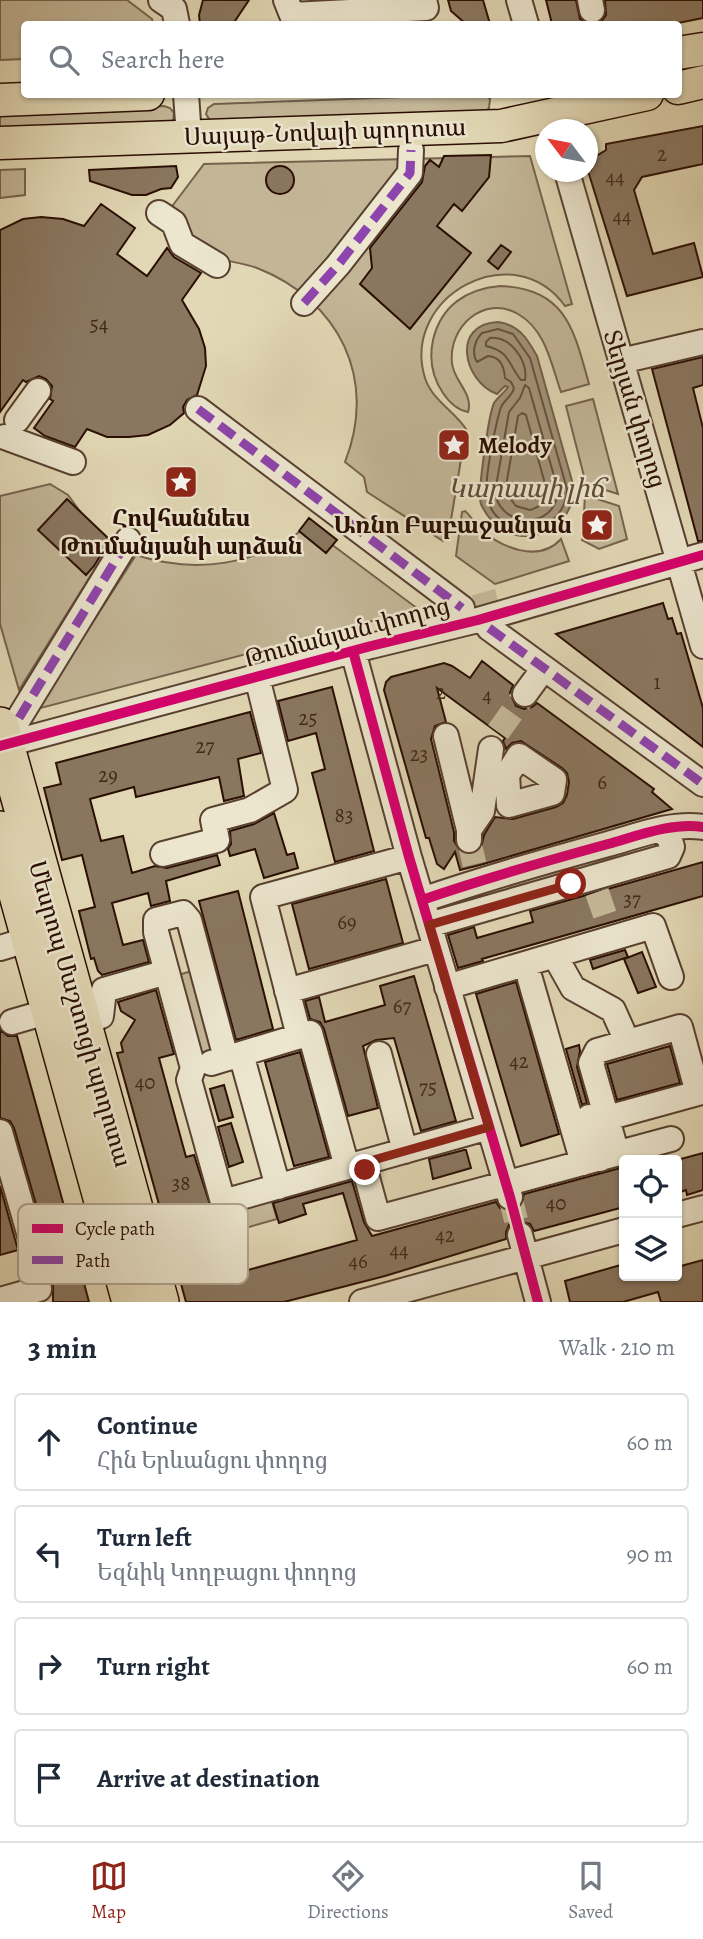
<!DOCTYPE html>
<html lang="en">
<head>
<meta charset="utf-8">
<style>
  :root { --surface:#fff; --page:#f6f6f7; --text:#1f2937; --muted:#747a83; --line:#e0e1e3; --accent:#8f2418 }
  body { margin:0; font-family:Alegreya,"Noto Serif Armenian",serif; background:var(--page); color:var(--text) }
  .controls { position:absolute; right:21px; bottom:21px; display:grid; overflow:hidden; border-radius:7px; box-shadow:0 2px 5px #0004 }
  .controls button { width:63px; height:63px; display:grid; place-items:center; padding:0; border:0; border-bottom:2px solid var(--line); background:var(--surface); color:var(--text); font:35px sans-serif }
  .compass { position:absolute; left:535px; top:119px; width:63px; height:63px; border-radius:50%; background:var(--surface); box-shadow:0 2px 5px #0004; rotate:302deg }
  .stop { position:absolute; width:21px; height:21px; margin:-16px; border:5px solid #8f2418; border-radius:50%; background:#fff }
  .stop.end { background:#8f2418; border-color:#fff; box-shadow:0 2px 7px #0008 }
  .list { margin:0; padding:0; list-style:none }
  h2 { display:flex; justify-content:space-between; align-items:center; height:91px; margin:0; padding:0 28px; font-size:30px }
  h2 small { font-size:23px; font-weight:400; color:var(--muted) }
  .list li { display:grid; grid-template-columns:46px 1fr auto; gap:21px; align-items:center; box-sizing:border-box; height:98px; margin:0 14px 14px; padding:0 14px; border:2px solid var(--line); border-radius:7px }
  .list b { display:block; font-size:26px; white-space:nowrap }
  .list p { margin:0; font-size:23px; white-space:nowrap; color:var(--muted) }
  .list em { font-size:23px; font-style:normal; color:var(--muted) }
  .icon { flex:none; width:38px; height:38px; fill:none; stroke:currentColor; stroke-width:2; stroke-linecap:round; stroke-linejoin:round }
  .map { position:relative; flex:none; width:703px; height:1302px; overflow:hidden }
  .search { position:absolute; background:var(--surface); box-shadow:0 2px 5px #0004; left:21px; right:21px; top:21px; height:77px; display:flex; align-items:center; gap:18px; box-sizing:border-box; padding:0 24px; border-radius:7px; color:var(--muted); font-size:26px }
  .sheet { height:539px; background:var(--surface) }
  nav { display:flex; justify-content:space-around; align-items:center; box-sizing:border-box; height:98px; border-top:2px solid var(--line); background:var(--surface); font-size:19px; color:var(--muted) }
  nav a { display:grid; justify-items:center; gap:4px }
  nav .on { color:var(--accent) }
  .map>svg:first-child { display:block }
  .green { fill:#c3b697; stroke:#76624d; stroke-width:2 }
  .water { fill:#a39378; stroke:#735e49; stroke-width:2 }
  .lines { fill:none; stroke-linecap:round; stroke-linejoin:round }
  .shore { stroke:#66503e; stroke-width:2 }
  .building { fill:#8a7760; stroke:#2a0e03; stroke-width:2; fill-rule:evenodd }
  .minor-tunnel { stroke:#c6ba9a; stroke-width:24; stroke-dasharray:24 12; stroke-linecap:butt }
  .minor-casing { stroke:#584030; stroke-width:28 }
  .major-casing { stroke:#2a0e03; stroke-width:35 }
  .highway-casing { stroke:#2a0e03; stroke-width:40 }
  .minor { stroke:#ece6cf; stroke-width:24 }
  .major { stroke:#e2d8b5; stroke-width:32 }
  .highway { stroke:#e2d8b5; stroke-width:37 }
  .quiet { stroke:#8e44ad; stroke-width:9; stroke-dasharray:18 9; stroke-linecap:butt }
  .cycleway-casing { stroke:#ece6cf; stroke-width:15 }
  .cycleway { stroke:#d6006c; stroke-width:10 }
  .route { stroke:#8f2418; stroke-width:9 }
  .labels { text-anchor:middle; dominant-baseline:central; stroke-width:5; stroke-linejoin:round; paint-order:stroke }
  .number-label { font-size:21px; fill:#42281a }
  .street-label { font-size:24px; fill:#2a0e03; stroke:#ece6cf }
  .poi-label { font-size:24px; font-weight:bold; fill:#2a0e03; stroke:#ece6cf; text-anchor:start }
  .water-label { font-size:26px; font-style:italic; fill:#604a38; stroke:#ece6cf }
  .key { fill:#ece6cf; stroke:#b2a592; stroke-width:2 }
  .key-label { font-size:19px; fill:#2a0e03 }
</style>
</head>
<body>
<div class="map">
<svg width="703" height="1302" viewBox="0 0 703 1302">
  <rect width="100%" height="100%" fill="#e2d8b5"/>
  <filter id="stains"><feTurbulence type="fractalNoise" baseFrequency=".00286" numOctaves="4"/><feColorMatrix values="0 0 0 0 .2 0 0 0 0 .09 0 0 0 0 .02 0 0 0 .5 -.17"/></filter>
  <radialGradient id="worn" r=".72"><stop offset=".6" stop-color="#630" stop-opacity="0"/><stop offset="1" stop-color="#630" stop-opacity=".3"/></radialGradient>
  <path class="green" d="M0,0H127L152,19L153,24H24V59L0,60Z
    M457,95H485L490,99L489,108L486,111L211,122L206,114L208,108L214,104Z
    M164,106L170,108L174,113L173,122L0,132V113Z
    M530,156L572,304L565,306C513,234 400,297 425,378C432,400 454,411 466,429L448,538L443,541L367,492L364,477L345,462C378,379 339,300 257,268C235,260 205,261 188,242C180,234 175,219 170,209L204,164Z
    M25,169V195L0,198V170Z
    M500,286C566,288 574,330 589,384L561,392C551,364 546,330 518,314C484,294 448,327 452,363C453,380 474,394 468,412C457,410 449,402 443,393C432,377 429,359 433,340C441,306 466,289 500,286Z
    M593,399L618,494L586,484L566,406Z
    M50,484L68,495L93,529L111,543L19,690L0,624V496Z
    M585,495L619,506L627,539L599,549L582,540L588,529L599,533L606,522L584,513Z
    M465,511C471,516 474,523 480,529C501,547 538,564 561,539L569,561L495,584L456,556L462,512Z
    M307,526L418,609L37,709L136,555C194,574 259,566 307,526Z
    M199,969L221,1054L194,1061L171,977Z
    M270,1195L277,1219L235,1231L228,1208Z"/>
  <path class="water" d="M498,322C519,325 527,338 537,356L574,488C571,543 503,554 481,504C477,493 489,414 494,403C498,397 504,393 508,387L505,386L497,394C463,381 451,324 498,322Z"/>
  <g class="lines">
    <path class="shore" d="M498,329L513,334L530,358L567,489C565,539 495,542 487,496C484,479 495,428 500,410C502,401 512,397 514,388L511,382L505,378C504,367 501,357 488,356L477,362C471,353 475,340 482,333Z
      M490,338C511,336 528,361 525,380H521C507,363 511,352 486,346V342Z
      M525,385L529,388L558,490C556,531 500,529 495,492L509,412L520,398Z
      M522,413L526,415L547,491C547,502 540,507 530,510L516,506L505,492L518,416Z"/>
  </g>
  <path class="building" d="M203,0H249L233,24H200L199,15Z
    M448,0H483L490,24H466L451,11Z
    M546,0H576L580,19L592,24H552Z
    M605,0H703V18L673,24H595L601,22L606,15Z
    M703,126V164L642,177L634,190L653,254L694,243L703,277L627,296L588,171L591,170L595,157L606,150V144Z
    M491,155L489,177L462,211L454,204L437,226L471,253L410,329L360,284L372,268L370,248L422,182L425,166L430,160L439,167L444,156Z
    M266 180a14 14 0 1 1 28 0a14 14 0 1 1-28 0Z
    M176,166L178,177L171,188L161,189L146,195H132L90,181L89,170Z
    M101,204L135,228L117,254L147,276L167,248L174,257L201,273L182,300L199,329L205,348L206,366L197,395L187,400L183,407L184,413L170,425L148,435L129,437H107L87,429L75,447L45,436L34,428L53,401L50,399L52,386L46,379L39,376L26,382L23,380L0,412V230L23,219L41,217L63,219L84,226Z
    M501,245L511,252L498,269L488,261Z
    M703,357V385L693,388L703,428V541H698L652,369Z
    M67,499L110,540L94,566L86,575L38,530Z
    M309,518L337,540L326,553L299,531Z
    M663,603L668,619L672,618L677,634L681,633L703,708V747L556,634Z
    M482,661L513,685L510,693L516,706L524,709L532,707L537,703L654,789L652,792L672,809L480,865L460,870L455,852L444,869L437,864L429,838H426L384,690L386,682L391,677L444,663L452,666L470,678ZM437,688L505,738L503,741L506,749L512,743L521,741L562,768L567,773L569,782L567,795L563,803L556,807L513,819L495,817L484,835L481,848L470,855L461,852L454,841V832L431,739L435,726L446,722Z
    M332,687L374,851L335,862L312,773L325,769L316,733L288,741L278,701Z
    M250,712L261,753L238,759L244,796L224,801L219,777L136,797L134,787L90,799L101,841L123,836L132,873L155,866L167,868L217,855L220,865L166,881L170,901L151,906L148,893L112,903L123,945L143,940L149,962L102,975L98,971L94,958L91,959L79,911L95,907L82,855L62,860L44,788L61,784L56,763Z
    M274,813L287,855L294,853L298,868L264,878L255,849L230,856L228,849L231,844L230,831L254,824Z
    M703,862V896L482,959L483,961L458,968L448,935L474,927L477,938L533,922L530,911Z
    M386,879L403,943L309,969L292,904Z
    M238,891L273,1029L236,1040L199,901Z
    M625,950L628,957L593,969L590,960Z
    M642,952L656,987L638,993L624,959Z
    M414,976L456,1121L421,1131L394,1038L376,1040L363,1046L378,1108L348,1116L324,1029L320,1022L310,1019L305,1001L319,997L325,1022L385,1005L380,986Z
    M516,982L559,1134L521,1146L476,994Z
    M156,990L174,1054L159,1058L186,1157L194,1155L212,1211L201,1214L219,1278L357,1240L343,1193L303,1204L306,1214L279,1223L273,1203L352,1181L364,1222L372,1236L496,1202L500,1208L514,1211L521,1207L524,1194L624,1167V1207L534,1231L530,1224L517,1221L509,1225L506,1232V1239L385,1276L284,1302H186L117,1053L123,1052L121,1043L135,1020L121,1011L118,1002Z
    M0,1030L8,1036H17L69,1224L44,1232L14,1128L10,1121L0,1118Z
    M579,1045L580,1051L577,1067L587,1103L582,1105L566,1049Z
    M670,1046L680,1083L617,1100L607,1064Z
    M300,1052L329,1157L294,1166L265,1062Z
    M224,1085L233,1117L219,1121L210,1089Z
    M231,1123L243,1162L229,1167L218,1127Z
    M464,1150H466L471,1168L433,1179L429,1159Z
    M703,1153V1190L687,1195L686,1190L677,1193V1160Z
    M0,1186L18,1250L0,1255Z
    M76,1253L89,1302H53V1285L47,1262Z
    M703,1260V1302H661L658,1292L623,1302H570L565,1281L624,1264V1276H677V1267Z"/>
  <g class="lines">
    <path class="minor-tunnel" d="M475,607L507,598
      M429,619L453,613
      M498,732L525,694
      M469,841L475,866
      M555,875L602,863
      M597,892L608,924
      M510,1197L520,1235"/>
    <defs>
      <path id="minor" d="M161,0L174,9L177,24
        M286,0L292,15L426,8L424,0
        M519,0L526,24
        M590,0L592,10
        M186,94L189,137
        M567,172L703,646
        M159,213L174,223L182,244L217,265
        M304,303L338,265L410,173L411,150
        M621,361L703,342
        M198,409L462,608
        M17,420L38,391
        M5,437L73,462
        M489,628L703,784
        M353,651L409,857L510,1197
        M525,694L544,668
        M19,718L128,540
        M446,736L469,830
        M0,746L371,646L478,620L703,555
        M488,774L507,775L519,756L554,780L552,793L509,805L507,775
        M469,840V830L482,811L491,749
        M163,854L217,840L213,820L250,810L285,790L257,677
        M422,900C483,879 546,861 608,844C637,836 672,822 703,827
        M429,925L668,856L672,847L669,837L660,830
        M0,948L30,939
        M555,956L573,988L613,1010L622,1030
        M530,979L583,1163
        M447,987L653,926L671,977
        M287,991L435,949
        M12,1022L50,1011
        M82,1023L101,1016L104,990L167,972
        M299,1036L263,897L409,857
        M241,1054L278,1187
        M379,1054L405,1151
        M226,1058L189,920L183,913L156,920V932L193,1068L189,1080L223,1202L489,1127
        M211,1063L310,1033L347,1167
        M589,1117L600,1159
        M607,1118L698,1093L680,1027L597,1051L591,1063L617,1154
        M0,1132L34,1250
        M363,1163L378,1218L671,1139
        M677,1215L703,1208
        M520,1235L538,1302
        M0,1300L39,1289L31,1260L34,1250L111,1228
        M362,1302L624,1230"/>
      <path id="major" d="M678,53L703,49
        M678,88L703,82
        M0,100L148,94
        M0,143L501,126L647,94"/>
      <path id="highway" d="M0,726L160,1302
        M0,830L131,1302"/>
    </defs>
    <use href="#minor" class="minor-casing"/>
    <use href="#major" class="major-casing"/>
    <use href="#highway" class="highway-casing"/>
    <use href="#minor" class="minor"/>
    <use href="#major" class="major"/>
    <use href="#highway" class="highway"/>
    <path class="quiet" d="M304,303L338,265L410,173L411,150
      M198,409L462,608
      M489,628L703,784
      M19,718L128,540"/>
    <defs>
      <path id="cycleway" d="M353,651L409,857L510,1197L538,1302
        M0,746L371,646L478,620L703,555
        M422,900C483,879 546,861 608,844C637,836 672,822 703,827"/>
    </defs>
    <use href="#cycleway" class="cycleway-casing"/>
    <use href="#cycleway" class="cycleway"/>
  </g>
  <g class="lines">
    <path class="route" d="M365,1170L363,1163L489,1127L429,925L571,884"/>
  </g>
  <defs>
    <symbol id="sight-square" viewBox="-11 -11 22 22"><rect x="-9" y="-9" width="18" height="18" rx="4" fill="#8f2418" stroke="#ece6cf"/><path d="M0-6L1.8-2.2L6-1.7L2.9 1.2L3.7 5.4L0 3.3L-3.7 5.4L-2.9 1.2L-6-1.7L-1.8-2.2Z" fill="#fff"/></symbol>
  </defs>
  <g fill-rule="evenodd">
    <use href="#sight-square" x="435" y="426" width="38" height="38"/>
    <use href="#sight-square" x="162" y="463" width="38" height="38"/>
    <use href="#sight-square" x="578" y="506" width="38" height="38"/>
  </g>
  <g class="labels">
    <g class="number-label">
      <text x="662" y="154">2</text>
      <text x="615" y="177">44</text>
      <text x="622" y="216">44</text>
      <text x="99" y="324">54</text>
      <text x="657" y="682">1</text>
      <text x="441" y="692">2</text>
      <text x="487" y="695">4</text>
      <text x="308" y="718">25</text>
      <text x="205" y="746">27</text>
      <text x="419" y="754">23</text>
      <text x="108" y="775">29</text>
      <text x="602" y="782">6</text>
      <text x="344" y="815">83</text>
      <text x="632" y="899">37</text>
      <text x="347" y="922">69</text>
      <text x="402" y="1006">67</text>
      <text x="519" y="1061">42</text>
      <text x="145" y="1082">40</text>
      <text x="428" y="1087">75</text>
      <text x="181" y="1183">38</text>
      <text x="556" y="1203">40</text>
      <text x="445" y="1235">42</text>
      <text x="399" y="1250">44</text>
      <text x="358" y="1261">46</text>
    </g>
    <g class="street-label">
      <text transform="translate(325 132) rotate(-2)">Սայաթ-Նովայի պողոտա</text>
      <text transform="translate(635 409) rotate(73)">Տերյան փողոց</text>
      <text transform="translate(347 632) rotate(-15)">Թումանյան փողոց</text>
      <text transform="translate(80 1014) rotate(74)">Մեսրոպ Մաշտոցի պողոտա</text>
    </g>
    <g class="poi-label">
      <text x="478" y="445">Melody</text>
      <text x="181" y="518" text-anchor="middle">Հովհաննես<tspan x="181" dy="28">Թումանյանի արձան</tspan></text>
      <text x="572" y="525" text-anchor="end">Առնո Բաբաջանյան</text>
    </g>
    <g class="water-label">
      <text x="526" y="488">Կարապի լիճ</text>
    </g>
  </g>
  <rect x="18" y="1204" width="230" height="80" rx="10" class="key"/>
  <rect x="32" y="1224" width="31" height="9" fill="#d6006c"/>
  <rect x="32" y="1256" width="31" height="8" fill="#8e44ad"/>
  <g class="key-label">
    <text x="75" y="1235">Cycle path</text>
    <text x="75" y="1267">Path</text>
  </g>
  <rect width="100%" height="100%" filter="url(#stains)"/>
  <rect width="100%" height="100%" fill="url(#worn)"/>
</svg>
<div class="controls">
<button><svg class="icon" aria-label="locate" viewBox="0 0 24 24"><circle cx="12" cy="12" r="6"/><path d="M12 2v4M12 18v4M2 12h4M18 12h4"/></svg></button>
<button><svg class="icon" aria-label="layers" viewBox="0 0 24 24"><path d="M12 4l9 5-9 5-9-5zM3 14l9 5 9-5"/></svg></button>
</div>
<svg class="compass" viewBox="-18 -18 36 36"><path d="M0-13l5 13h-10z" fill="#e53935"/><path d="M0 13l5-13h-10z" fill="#747a83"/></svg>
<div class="stop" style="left:571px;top:884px"></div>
<div class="stop end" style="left:365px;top:1170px"></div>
<div class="search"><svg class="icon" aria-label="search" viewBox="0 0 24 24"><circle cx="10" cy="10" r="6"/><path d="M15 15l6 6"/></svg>Search here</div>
</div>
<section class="sheet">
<h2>3 min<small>Walk · 210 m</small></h2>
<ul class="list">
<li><svg class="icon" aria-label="ahead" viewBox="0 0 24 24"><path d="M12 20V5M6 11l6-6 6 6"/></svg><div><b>Continue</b><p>Հին Երևանցու փողոց</p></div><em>60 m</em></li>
<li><svg class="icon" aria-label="left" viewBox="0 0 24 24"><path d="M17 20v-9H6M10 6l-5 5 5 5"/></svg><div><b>Turn left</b><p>Եզնիկ Կողբացու փողոց</p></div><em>90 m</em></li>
<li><svg class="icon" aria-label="right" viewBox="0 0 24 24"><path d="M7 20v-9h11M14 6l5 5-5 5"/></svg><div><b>Turn right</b></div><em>60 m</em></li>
<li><svg class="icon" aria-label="arrive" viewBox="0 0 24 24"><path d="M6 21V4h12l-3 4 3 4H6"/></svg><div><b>Arrive at destination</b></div></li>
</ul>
</section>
<nav>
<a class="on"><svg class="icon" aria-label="map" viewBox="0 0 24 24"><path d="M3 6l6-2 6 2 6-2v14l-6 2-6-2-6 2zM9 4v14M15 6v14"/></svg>Map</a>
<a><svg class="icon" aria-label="directions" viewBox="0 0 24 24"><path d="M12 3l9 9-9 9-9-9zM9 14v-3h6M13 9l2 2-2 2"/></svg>Directions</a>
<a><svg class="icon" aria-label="saved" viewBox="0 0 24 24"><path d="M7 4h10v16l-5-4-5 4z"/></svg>Saved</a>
</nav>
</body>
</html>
